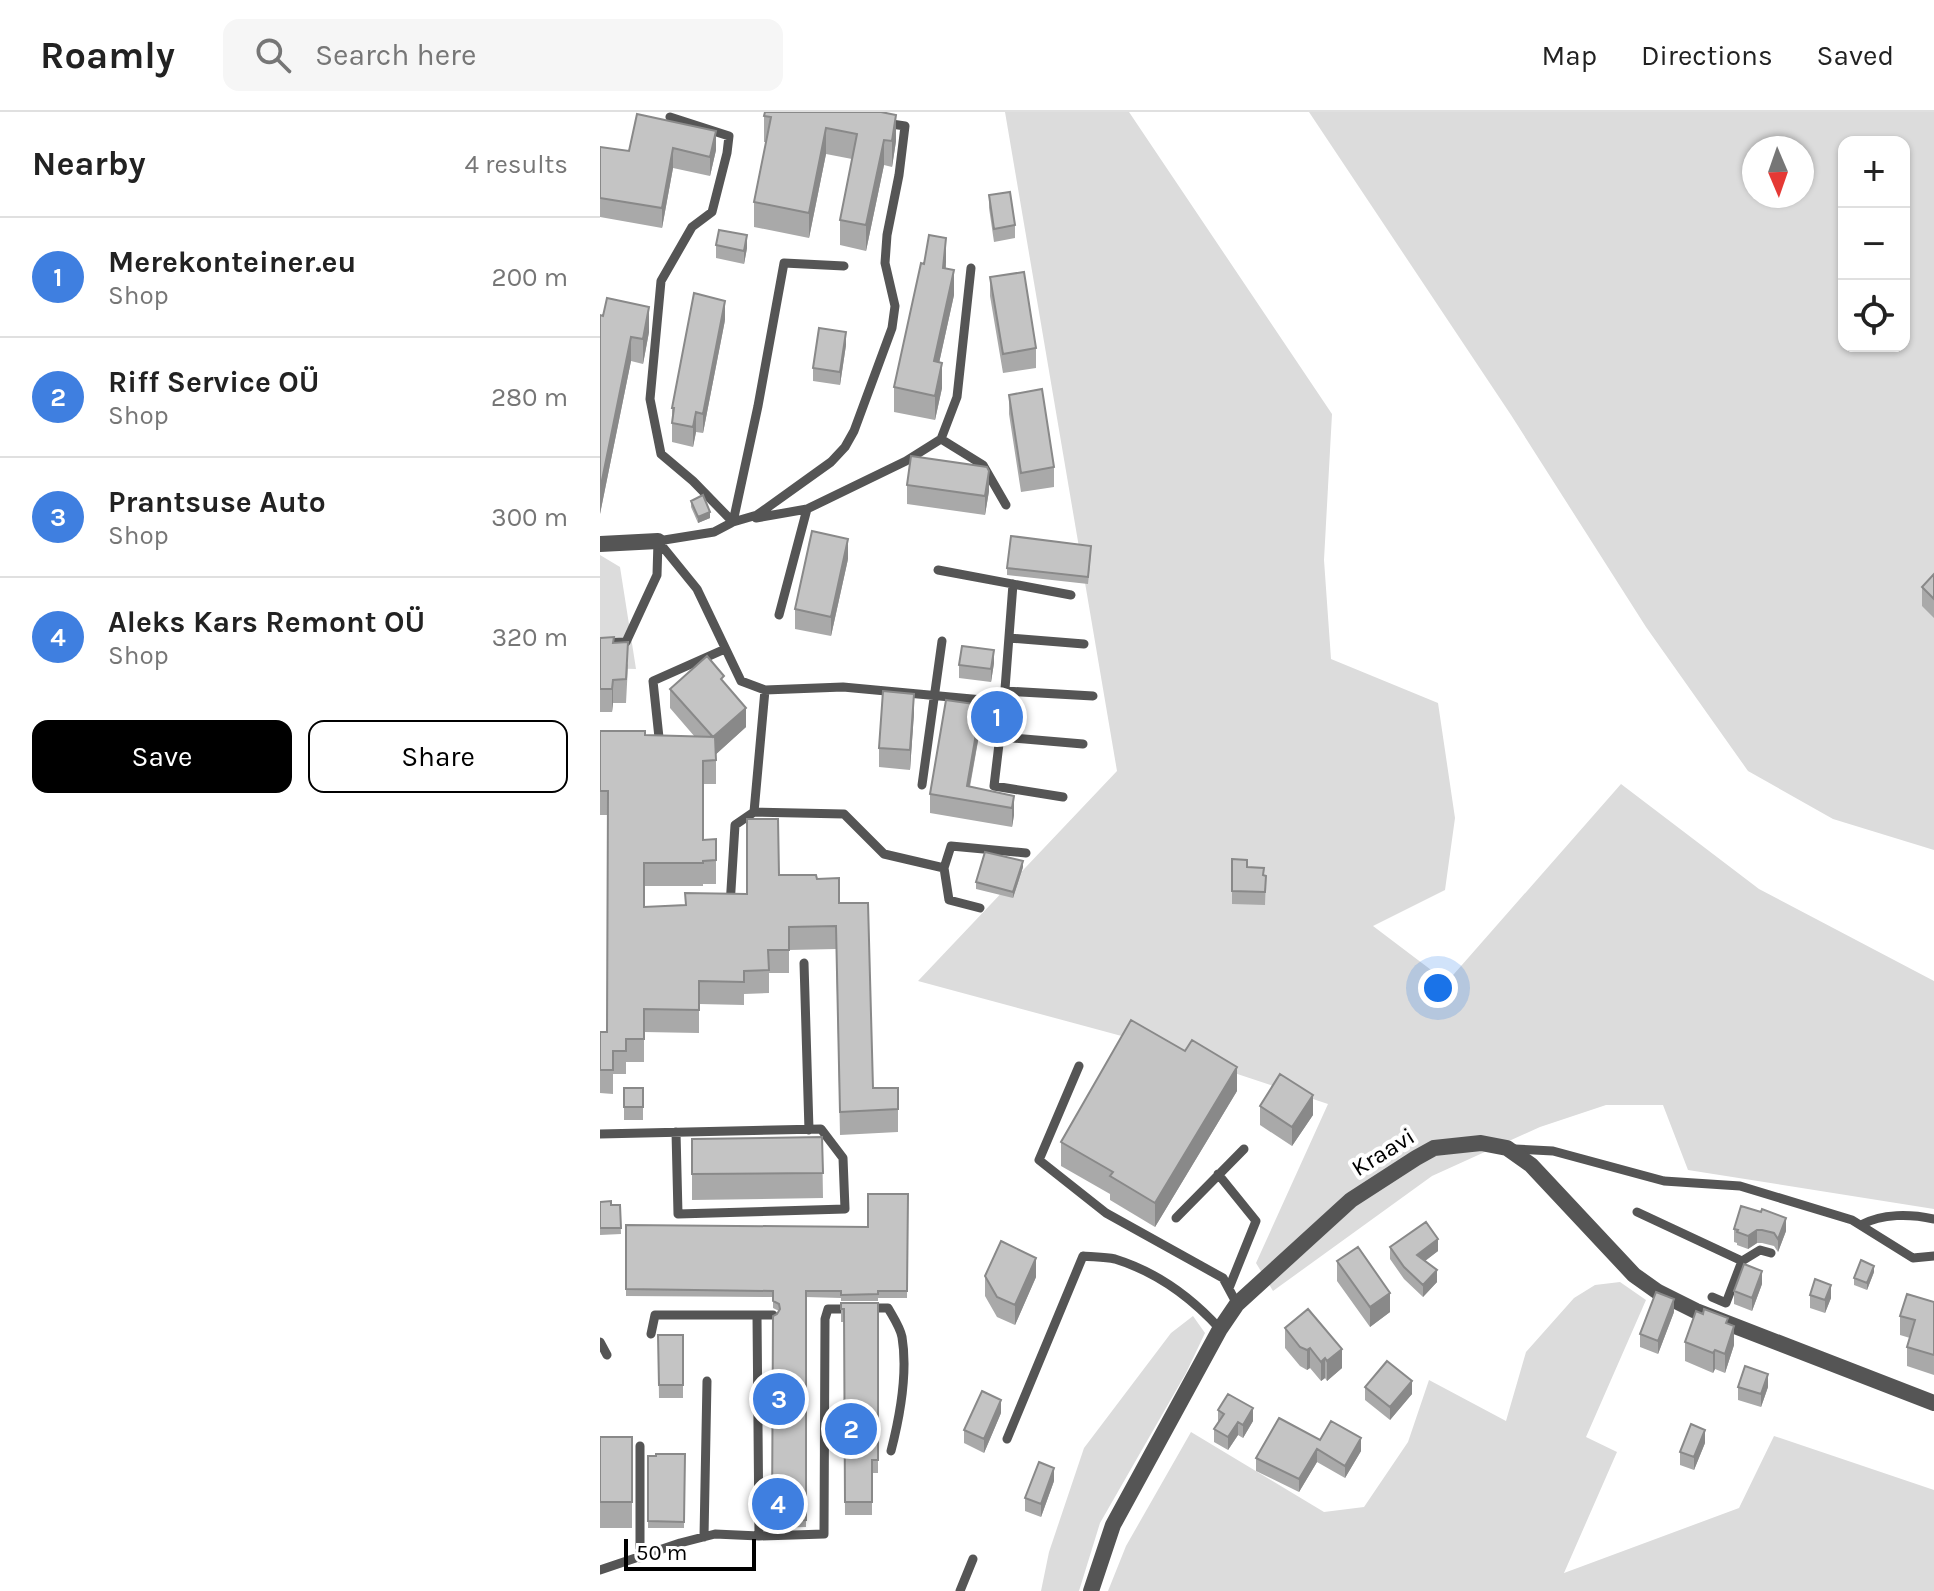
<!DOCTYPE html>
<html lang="en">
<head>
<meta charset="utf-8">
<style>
  :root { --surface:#fff; --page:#f6f6f6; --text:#222; --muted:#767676; --line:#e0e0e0; --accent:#000 }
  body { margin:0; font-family:Karla,sans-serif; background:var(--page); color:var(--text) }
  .controls { position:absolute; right:24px; top:24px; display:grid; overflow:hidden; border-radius:16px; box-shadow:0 2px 6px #0004 }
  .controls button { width:72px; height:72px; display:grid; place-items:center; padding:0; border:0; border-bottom:2px solid var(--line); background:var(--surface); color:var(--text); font:40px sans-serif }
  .compass { position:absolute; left:1142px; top:24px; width:72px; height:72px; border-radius:50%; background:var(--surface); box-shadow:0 2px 6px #0004; rotate:178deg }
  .scale { position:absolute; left:24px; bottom:20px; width:132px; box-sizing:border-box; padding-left:8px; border:4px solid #000; border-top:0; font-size:22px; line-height:28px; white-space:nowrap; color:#000; -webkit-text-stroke:6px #fff; paint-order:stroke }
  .you { position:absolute; left:838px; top:876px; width:28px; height:28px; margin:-20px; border:6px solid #fff; border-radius:50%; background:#1a73e8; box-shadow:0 0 0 12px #1a73e833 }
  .badge { display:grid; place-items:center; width:52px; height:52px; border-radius:50%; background:var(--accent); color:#fff; font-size:26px; font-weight:700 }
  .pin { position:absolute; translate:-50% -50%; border:4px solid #fff; box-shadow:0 2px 8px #0006 }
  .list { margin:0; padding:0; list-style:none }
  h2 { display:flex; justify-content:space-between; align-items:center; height:104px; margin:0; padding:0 32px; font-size:34px }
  h2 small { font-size:26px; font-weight:400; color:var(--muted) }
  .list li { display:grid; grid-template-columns:52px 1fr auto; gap:24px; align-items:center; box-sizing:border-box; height:120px; padding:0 32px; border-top:2px solid var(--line) }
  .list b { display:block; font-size:30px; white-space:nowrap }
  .list p { margin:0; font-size:26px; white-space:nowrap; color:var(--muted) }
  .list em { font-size:26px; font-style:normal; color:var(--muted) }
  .actions { display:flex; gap:16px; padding:24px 32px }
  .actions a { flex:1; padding:18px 0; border:2px solid var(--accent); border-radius:16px; text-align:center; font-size:28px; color:var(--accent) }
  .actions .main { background:var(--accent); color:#fff }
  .icon { flex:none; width:44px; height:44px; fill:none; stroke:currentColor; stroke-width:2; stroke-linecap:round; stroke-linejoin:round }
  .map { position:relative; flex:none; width:1334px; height:1479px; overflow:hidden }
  header { display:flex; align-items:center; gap:48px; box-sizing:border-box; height:112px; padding:0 40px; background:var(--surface); border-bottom:2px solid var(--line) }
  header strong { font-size:38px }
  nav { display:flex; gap:44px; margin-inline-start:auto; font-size:28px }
  .search { width:560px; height:72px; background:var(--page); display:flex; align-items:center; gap:20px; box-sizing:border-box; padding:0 28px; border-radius:16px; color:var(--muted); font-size:30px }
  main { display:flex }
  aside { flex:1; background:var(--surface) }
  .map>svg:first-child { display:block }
  .green { fill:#dcdcdc; fill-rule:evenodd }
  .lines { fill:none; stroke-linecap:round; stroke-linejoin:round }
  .service { stroke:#555; stroke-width:9 }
  .minor { stroke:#555; stroke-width:16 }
  .wall { fill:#a9a9a9 }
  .shaded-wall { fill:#898989 }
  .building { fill:#c4c4c4; stroke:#898989; stroke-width:2 }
  .labels { text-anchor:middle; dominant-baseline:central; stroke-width:8; stroke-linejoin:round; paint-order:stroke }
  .street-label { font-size:24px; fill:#000; stroke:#fff }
</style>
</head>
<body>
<header>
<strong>Roamly</strong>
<div class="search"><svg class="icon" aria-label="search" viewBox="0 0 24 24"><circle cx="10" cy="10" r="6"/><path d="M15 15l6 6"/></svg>Search here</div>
<nav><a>Map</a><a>Directions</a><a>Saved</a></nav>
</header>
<main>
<aside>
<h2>Nearby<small>4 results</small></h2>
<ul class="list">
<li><span class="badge" style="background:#3f7fe0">1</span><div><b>Merekonteiner.eu</b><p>Shop</p></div><em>200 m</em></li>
<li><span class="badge" style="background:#3f7fe0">2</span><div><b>Riff Service OÜ</b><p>Shop</p></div><em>280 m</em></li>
<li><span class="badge" style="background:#3f7fe0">3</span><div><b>Prantsuse Auto</b><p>Shop</p></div><em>300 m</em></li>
<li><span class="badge" style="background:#3f7fe0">4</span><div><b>Aleks Kars Remont OÜ</b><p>Shop</p></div><em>320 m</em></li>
</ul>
<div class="actions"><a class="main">Save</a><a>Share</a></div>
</aside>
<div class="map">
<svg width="1334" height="1479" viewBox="0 0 1334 1479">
  <rect width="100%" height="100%" fill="#fff"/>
  <path class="green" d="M405,0H529L732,302L724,448L731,547L838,591L855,706L845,778L773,814L847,870L1021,672L1159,777L1334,869V1097L1088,1058L1063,993H1006L940,1015L832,1064L673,1179L656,1151L728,992L529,926L318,869L517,659Z
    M709,0H1334V738L1233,707L1148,659L1046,515L911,303ZM1244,30H1304V234H1244ZM1154,36H1202V84H1154Z
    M0,443L20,455L36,557L0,556Z
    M1020,1170L1046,1188L986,1325L1017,1340L964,1461L1139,1396L1174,1324L1334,1378V1479H508L526,1434L591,1320L724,1400L764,1395L808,1330L829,1268L906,1309L926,1240L974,1186L995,1173Z
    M593,1204L605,1221L586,1261L500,1411L479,1479H441L449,1440L484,1336L571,1221Z"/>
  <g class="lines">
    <path class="service" d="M70,5L129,24L127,41L112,100L92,115L61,169L50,287L61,342L93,369L133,410
      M341,327L383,353L406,393
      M156,406L207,397L306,349L341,327L357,285L371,156
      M133,410L158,294L184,151L244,154
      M58,429L114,420L133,410L157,403L231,350L245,335L254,319L292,216L295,194L285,151L287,123L299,63L305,14L285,11
      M58,429L97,477L141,569L165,578L243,575L404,590
      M338,458L471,483
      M413,472L404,590L394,674L463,685
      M179,503L207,397
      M409,526L484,532
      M0,531L26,530L57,463L58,429
      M165,578L154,700L244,702L284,742L344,756
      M405,579L493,584
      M400,625L483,632
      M60,635L53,569L125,537
      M322,673L342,529
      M130,794L135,713L154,700
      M380,796L349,788L344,756L351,734L426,741
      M204,851L209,1018
      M479,954L439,1048L506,1101L623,1166L637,1192
      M0,1022L221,1017L243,1046L245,1097L78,1102L76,1020
      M915,1037L953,1039L1064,1069L1140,1074L1252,1108L1313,1146L1334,1144
      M618,1062L656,1109L629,1176
      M1037,1100L1142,1149L1126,1191L1112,1185
      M576,1106L644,1037
      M1261,1113C1282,1101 1311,1102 1334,1107
      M1142,1149L1160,1138L1171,1141
      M269,1196H288C293,1205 300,1215 302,1225C308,1261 300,1304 291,1339
      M51,1222L55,1203H173
      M0,1230L7,1243
      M407,1327L483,1144C493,1145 505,1145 515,1147C557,1160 591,1185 620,1217
      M159,1424L224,1422L225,1207L228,1197H250
      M104,1425L107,1269
      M40,1446V1334
      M0,1458L80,1431L115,1422L159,1424L157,1204
      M360,1479L373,1447"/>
    <path class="minor" d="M0,432L58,429
      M491,1479L513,1413L620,1217L637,1192L751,1088L816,1046L834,1036L881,1031L907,1036L931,1053L1034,1163L1058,1180L1096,1199L1334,1291"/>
  </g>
  <path class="wall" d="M37,2L116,38L110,64L73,56L62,116L0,105V35L29,39Z
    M164,4L296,29L292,55L284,53L266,139L240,133V108L252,47L226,42L209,126L154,115V90L166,30H164Z
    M389,83L415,113V126L394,130L389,96Z
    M116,133L147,136L144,152L116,146Z
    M346,150V157L354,183L339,251L342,276L335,308L294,300V275L324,152Z
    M390,165L436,236V256L403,261L390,184Z
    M0,203L49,220L43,252L31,249L0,402Z
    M125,208L103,321L96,320L93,335L72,330V296Z
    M246,233L240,273L213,269V256Z
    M409,283L454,355V375L421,380L409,302Z
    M307,373L389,379L385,403L307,392Z
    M91,389L110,406L98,411L91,395Z
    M491,441L488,472L407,463V456Z
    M248,447L231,524L195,517V497Z
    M1334,462V506L1322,494V475Z
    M0,526L14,531L28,553L26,591H13L12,600H0Z
    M394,551L391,570L359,566V553Z
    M124,571L146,615L116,642V672H103V728L116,727V772H103V774H44V795L85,793V781L147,782L179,763L217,767L239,791L273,976H298V1020L240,1023L236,837L189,838V861H169V881L144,882V893L99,892V921L44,920V950H26V962H13V982L0,981V920H7L8,703H0V619L45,623L95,625L70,596V577Z
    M314,601L310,658L279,655V636Z
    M381,612L370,675L414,684V703L412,715L330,701V682Z
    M632,747L666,764L665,793L632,792Z
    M423,755L413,786L376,777V770Z
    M24,976H43V1008H24Z
    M637,979L555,1115L510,1088V1082L461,1054V1030Z
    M660,994L713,1003L692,1034L660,1013Z
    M222,1025L223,1086L92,1088V1027Z
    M0,1051V1090L11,1093H20L21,1122L0,1123Z
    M308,1082L307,1186H278V1189H241V1186L206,1185V1415L172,1416L173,1204L177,1202L179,1199L173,1196V1185L26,1184V1113L268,1115Z
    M1134,1117L1186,1119L1178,1140L1174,1134L1162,1131H1157L1148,1137L1137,1133V1131L1134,1130Z
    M790,1135L838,1139L825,1149L837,1170L823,1185L804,1167L790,1147Z
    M737,1149L790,1200L770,1215L737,1169Z
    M1274,1160L1267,1178L1254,1173V1166Z
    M385,1164L436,1165L415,1213L397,1205L385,1184Z
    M1162,1172L1152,1199L1134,1192V1179Z
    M1210,1183L1231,1186L1225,1201L1210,1196Z
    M1334,1190V1263L1307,1254V1235L1310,1226L1300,1223V1204Z
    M241,1191H278V1361H272V1403H245L244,1210H241Z
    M1074,1200L1058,1242L1040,1235V1222Z
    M1128,1211L1134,1233L1125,1261L1115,1257L1113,1261L1085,1249V1230Z
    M685,1216L742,1256L727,1269L725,1266L721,1269L710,1256L707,1258L700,1254L685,1236Z
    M58,1223H83V1286H59Z
    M765,1275L812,1282L790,1308L765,1288Z
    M1138,1275H1168L1161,1295L1138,1288Z
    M618,1298L653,1309L643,1326L638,1323L628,1338L614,1330V1317L618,1311Z
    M401,1301L384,1341L364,1331V1318Z
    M0,1325H32V1416H0Z
    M720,1328L761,1339L745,1366L717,1350L699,1380L656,1359V1346Z
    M1105,1331L1094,1358L1080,1353V1340Z
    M85,1342L84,1416H48V1344Z
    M454,1369L441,1405L425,1399V1386Z"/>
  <path class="shaded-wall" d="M296,3V29L292,55V29Z
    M226,16V42L209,126V101Z
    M116,19V38L110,64V45Z
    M284,28V53L266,139V113Z
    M73,36V56L62,116V96Z
    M147,123V136L144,152V139Z
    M346,126V150L343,181V156Z
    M354,158V183L334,274V249Z
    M125,189V208L103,321V302Z
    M49,195V220L43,252V227Z
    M246,220V233L240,273V260Z
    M31,225V249L0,402V378Z
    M342,251V276L335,308V284Z
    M96,300V320L93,335V315Z
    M389,359V379L385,403V384Z
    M110,400V406L98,411V405Z
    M248,427V447L231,524V505Z
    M394,538V551L391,570V557Z
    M13,568V591L12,600V577Z
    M314,582V601L310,658V638Z
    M381,593V612L367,688V674Z
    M146,596V615L113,645V625Z
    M414,684V703L412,715V696Z
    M423,749V755L413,786V780Z
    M637,955V979L555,1115V1091Z
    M713,983V1003L692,1034V1015Z
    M1186,1106V1119L1178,1140V1127Z
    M1157,1118V1131L1148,1137V1124Z
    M838,1127V1139L817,1155V1143Z
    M436,1146V1165L415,1213V1193Z
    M1274,1154V1160L1267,1178V1171Z
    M837,1158V1170L823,1185V1173Z
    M1162,1159V1172L1152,1199V1186Z
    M1231,1173V1186L1225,1201V1188Z
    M790,1181V1200L770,1215V1195Z
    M1074,1187V1200L1058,1242V1229Z
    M1134,1214V1233L1125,1261V1242Z
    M710,1236V1256L707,1258V1238Z
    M742,1237V1256L727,1269V1249Z
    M1115,1238V1257L1113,1261V1241Z
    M725,1246V1266L721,1269V1250Z
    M1168,1262V1275L1161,1295V1282Z
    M812,1269V1282L790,1308V1295Z
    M401,1288V1301L384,1341V1327Z
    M653,1296V1309L643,1326V1313Z
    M638,1310V1323L628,1338V1325Z
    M1105,1318V1331L1094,1358V1345Z
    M761,1326V1339L745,1366V1354Z
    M717,1337V1350L699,1380V1367Z
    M454,1356V1369L441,1405V1392Z"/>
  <path class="building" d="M165,0H281L296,3L292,29L284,28L266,113L240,108L257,22L226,16L209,101L154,90L171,5L164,4Z
    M37,2L116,19L110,45L73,36L62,96L0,86V35L29,39Z
    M410,80L415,113L394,117L389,83Z
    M119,118L147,123L144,139L116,133Z
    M329,123L346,126L343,156L354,158L334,249L342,251L335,284L294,275L321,151L324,152Z
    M424,160L436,236L403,242L390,165Z
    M94,181L125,189L103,302L96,300L93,315L72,311L74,296H72Z
    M7,186L49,195L43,227L31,225L0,378V203L3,204Z
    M219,216L246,220L240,260L213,256Z
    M442,277L454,355L421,361L409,283Z
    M311,344L387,355L389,359L385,384L307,373Z
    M103,383L110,400L98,405L91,389Z
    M212,419L248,427L231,505L195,497Z
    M411,424L491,434L488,465L407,456Z
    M1334,462V487L1322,475Z
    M14,525L13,531L28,530L26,567L13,568L12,577H0V526Z
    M362,534L394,538L391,557L359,553Z
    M107,544L124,564L121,567L146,596L113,625L70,577Z
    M283,579L314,582L310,638L279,636Z
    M346,588L381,593L367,674L414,684L412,696L330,682Z
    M0,619H45V623L115,625L116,648L103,649V728L116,727V748L103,749V751H44V795L86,793L85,781L147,782V707H178L179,763H216L217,767L239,766V791H268L273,976H298V997L240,1000L236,814L189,815V838H168L169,858L144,859V870L99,869V898L44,897V927H26V939H13V958H0V920H7L8,679H0Z
    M385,740L423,749L413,780L376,770Z
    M632,747L647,748V755L664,756L663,763L666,764L665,780L632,779Z
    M531,908L585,939L592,928L637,955L555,1091L510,1064L513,1060L461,1030Z
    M680,962L713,983L692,1015L660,994Z
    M24,976H43V995H24Z
    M222,1025L223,1061L92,1062V1027Z
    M268,1082H308L307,1179H278V1182L241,1183V1179H206V1408L172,1410L173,1204L177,1202L180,1197L179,1192L173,1189V1179L26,1177V1113L268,1115Z
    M11,1089V1093H20L21,1116H0V1090Z
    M1141,1094L1161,1100L1162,1097L1186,1106L1178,1127L1174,1121L1162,1118H1157L1148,1124L1137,1120L1138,1118L1134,1117Z
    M826,1110L838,1127L817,1143L837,1158L823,1173L804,1155L790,1135Z
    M401,1129L436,1146L415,1193L397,1185L385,1164Z
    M758,1135L790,1181L770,1195L737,1149Z
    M1261,1148L1274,1154L1267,1171L1254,1166Z
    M1144,1152L1162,1159L1152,1186L1134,1179Z
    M1215,1167L1231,1173L1225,1188L1210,1183Z
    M1056,1180L1074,1187L1058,1229L1040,1222Z
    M1307,1182L1334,1190V1243L1307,1235L1315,1208L1300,1204Z
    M241,1191H278V1348H272V1390H245L244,1197H241Z
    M708,1197L742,1237L727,1249L725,1246L721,1250L710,1236L707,1238L700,1235L685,1216Z
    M1104,1197L1128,1206L1126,1211L1134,1214L1125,1242L1115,1238L1113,1241L1085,1230L1096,1199L1103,1202Z
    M58,1223H83V1273H59Z
    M787,1249L812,1269L790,1295L765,1275Z
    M1145,1254L1168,1262L1161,1282L1138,1275Z
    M382,1279L401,1288L384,1327L364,1318Z
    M628,1282L653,1296L643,1313L638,1310L628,1325L614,1317L624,1302L618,1298Z
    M679,1306L720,1328L731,1309L761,1326L745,1354L717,1337L699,1367L656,1346Z
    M1091,1312L1105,1318L1094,1345L1080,1340Z
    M0,1325H32V1390H0Z
    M56,1342H85L84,1410L48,1409V1344H56Z
    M439,1350L454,1356L441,1392L425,1386Z"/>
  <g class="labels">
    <g class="street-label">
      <text transform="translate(783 1040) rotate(-32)">Kraavi</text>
    </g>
  </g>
</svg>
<div class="controls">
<button>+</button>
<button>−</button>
<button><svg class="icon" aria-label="locate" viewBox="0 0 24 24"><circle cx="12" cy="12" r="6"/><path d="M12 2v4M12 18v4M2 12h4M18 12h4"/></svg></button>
</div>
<svg class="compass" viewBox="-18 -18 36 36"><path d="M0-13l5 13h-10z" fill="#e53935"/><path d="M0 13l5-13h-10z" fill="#767676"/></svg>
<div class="scale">50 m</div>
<div class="you"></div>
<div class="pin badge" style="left:397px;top:605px;background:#3f7fe0">1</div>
<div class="pin badge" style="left:251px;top:1317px;background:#3f7fe0">2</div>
<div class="pin badge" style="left:179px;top:1287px;background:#3f7fe0">3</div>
<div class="pin badge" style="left:178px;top:1392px;background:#3f7fe0">4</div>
</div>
</main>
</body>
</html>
